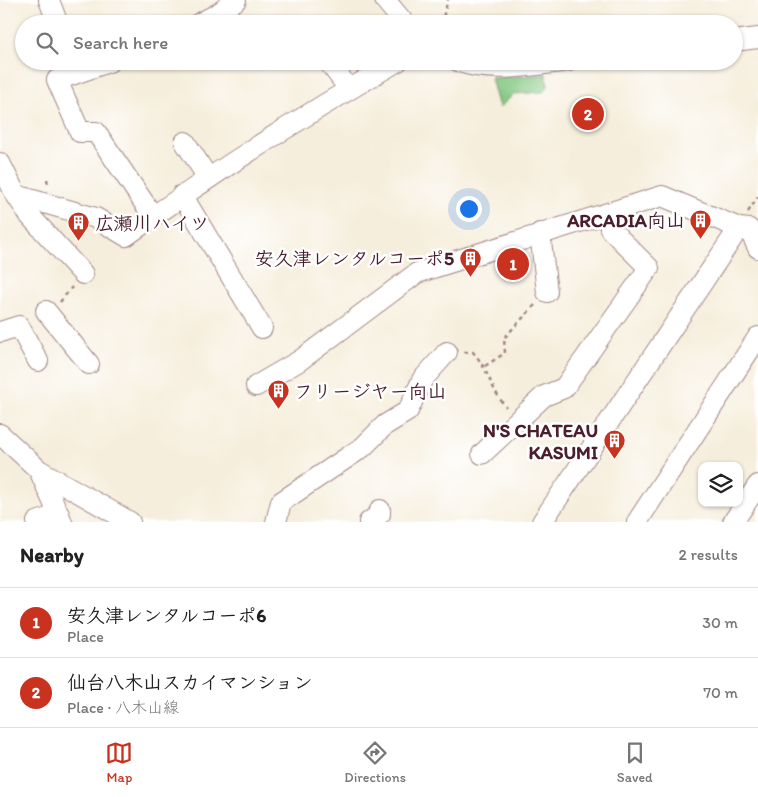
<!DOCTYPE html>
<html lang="en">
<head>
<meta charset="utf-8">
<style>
  :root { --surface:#fff; --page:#f2f2f2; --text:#222; --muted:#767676; --line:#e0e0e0; --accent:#c8321e }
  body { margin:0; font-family:Itim,"Klee One",sans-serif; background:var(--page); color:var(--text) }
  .controls { position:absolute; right:15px; bottom:15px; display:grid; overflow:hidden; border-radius:10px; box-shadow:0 1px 4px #0004 }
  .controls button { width:45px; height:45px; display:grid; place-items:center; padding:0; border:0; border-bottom:1px solid var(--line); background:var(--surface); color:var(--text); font:25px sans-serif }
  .you { position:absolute; left:468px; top:208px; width:18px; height:18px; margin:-12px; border:4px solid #fff; border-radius:50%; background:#1a73e8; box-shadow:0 0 0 8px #1a73e833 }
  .badge { display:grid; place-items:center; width:32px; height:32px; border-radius:50%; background:var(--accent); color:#fff; font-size:16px; font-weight:700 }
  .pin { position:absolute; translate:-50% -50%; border:2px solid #fff; box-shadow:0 1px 5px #0006 }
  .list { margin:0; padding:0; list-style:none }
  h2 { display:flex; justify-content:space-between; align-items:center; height:65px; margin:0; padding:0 20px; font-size:21px }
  h2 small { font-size:16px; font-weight:400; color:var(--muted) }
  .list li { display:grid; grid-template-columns:32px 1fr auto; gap:15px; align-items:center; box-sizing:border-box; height:70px; padding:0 20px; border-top:1px solid var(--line) }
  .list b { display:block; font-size:19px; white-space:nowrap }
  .list p { margin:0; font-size:16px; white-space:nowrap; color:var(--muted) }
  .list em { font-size:16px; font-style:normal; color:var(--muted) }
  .icon { flex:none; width:28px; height:28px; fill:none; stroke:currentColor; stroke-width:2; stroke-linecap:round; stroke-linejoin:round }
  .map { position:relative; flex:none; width:758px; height:522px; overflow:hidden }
  .search { position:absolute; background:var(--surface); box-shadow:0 1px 4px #0004; left:15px; right:15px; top:15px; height:55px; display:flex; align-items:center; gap:12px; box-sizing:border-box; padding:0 18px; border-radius:28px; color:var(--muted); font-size:19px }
  .sheet { height:205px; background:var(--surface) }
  nav { display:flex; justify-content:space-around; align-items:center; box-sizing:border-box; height:70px; border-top:1px solid var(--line); background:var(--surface); font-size:14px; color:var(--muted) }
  nav a { display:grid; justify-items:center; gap:2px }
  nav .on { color:var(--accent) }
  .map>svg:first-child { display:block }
  .green { fill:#84c882; stroke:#677456 }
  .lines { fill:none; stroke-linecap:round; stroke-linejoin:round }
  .minor-casing { stroke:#a08684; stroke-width:22 }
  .path { stroke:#a08684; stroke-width:2.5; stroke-dasharray:4 4; stroke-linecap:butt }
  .minor { stroke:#fff; stroke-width:20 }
  .labels { text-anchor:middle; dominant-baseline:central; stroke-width:5; stroke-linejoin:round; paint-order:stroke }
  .poi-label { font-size:19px; font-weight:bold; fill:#4a1f2b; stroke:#fff; text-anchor:end }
</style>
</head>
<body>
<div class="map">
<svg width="758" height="522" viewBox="0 0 758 522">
  <rect width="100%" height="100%" fill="#fff"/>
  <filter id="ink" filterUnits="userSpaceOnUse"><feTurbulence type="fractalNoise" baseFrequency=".02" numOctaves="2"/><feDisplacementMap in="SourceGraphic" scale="10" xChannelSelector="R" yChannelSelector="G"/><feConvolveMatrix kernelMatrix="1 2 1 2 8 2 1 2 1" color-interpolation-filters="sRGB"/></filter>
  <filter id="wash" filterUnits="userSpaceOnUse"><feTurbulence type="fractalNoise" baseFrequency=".0096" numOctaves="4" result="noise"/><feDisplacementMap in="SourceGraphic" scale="20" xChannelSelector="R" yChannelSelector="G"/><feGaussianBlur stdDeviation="1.12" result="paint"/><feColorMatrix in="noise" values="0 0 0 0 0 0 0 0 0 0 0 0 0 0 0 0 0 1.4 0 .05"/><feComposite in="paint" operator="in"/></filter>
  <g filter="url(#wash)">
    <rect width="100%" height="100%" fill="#f6eedc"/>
    <path class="green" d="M546,74L548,86L543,92L514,94L499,108L491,78Z"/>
  </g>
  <g filter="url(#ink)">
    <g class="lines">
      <defs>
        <path id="minor" d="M49,0L58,24
          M385,0L405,24
          M198,24L219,13L236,0
          M734,41L758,38
          M111,61L57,80L80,132H96L153,216
          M328,61L349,89
          M458,61C489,74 536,65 569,61
          M185,142L208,178
          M0,163L16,195L96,218L126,236C213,173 304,115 398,61
          M16,195L30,216L83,274
          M182,195L262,328
          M540,233L547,292
          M46,311L89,364
          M0,332L19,326L38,361
          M256,386L299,361L417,273L662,196L739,228L749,229L758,248
          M0,434L39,470L130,522
          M482,454L544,396L564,388L649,268L610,229L608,213
          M39,470L62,522
          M37,522L59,514
          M276,522L281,502L363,447L385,425L408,411L422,380L447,352
          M369,522L380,514V510
          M542,522L739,228
          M637,522L758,337
          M733,522L758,485"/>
      </defs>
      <use href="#minor" class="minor-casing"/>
      <path class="path" d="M441,24L448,0
        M47,179L48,185
        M748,212L758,197
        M60,302L72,287
        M464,352H473C489,370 491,390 506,407
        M485,366L505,353L504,338L535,305"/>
      <use href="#minor" class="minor"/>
    </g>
  </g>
  <defs>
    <symbol id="building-pin" viewBox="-11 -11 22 30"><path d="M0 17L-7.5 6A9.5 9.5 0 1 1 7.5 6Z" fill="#c8321e" stroke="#fff"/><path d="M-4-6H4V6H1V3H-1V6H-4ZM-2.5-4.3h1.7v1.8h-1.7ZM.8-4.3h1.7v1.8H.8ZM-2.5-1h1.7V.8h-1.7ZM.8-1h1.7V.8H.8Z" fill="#fff"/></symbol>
  </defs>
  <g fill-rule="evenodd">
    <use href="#building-pin" x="688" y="208" width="25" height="34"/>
    <use href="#building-pin" x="66" y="210" width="25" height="34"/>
    <use href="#building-pin" x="458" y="246" width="25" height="34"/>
    <use href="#building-pin" x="266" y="378" width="25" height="34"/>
    <use href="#building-pin" x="602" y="428" width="25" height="34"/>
  </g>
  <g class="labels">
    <g class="poi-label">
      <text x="685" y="220">ARCADIA向山</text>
      <text x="95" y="223" text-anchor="start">広瀬川ハイツ</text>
      <text x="454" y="258">安久津レンタルコーポ5</text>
      <text x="294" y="391" text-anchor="start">フリージヤー向山</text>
      <text x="598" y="430">N'S CHATEAU<tspan x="598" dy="22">KASUMI</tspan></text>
    </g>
  </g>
</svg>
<div class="controls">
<button><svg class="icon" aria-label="layers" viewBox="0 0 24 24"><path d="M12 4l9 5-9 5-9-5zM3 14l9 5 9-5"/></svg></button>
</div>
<div class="you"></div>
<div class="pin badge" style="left:513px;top:264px">1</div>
<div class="pin badge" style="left:588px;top:114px">2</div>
<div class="search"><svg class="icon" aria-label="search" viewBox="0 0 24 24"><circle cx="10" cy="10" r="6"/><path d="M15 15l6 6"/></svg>Search here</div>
</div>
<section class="sheet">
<h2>Nearby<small>2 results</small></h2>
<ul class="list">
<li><span class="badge">1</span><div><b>安久津レンタルコーポ6</b><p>Place</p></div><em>30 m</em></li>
<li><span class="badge">2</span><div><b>仙台八木山スカイマンション</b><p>Place · 八木山線</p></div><em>70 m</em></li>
</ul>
</section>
<nav>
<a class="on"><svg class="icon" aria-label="map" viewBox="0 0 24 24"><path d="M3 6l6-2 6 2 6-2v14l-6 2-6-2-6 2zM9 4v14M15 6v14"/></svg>Map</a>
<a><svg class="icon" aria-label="directions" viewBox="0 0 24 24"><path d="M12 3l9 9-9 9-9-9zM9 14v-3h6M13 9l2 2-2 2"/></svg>Directions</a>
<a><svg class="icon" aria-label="saved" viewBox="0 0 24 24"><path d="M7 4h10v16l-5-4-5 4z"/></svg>Saved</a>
</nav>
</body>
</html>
